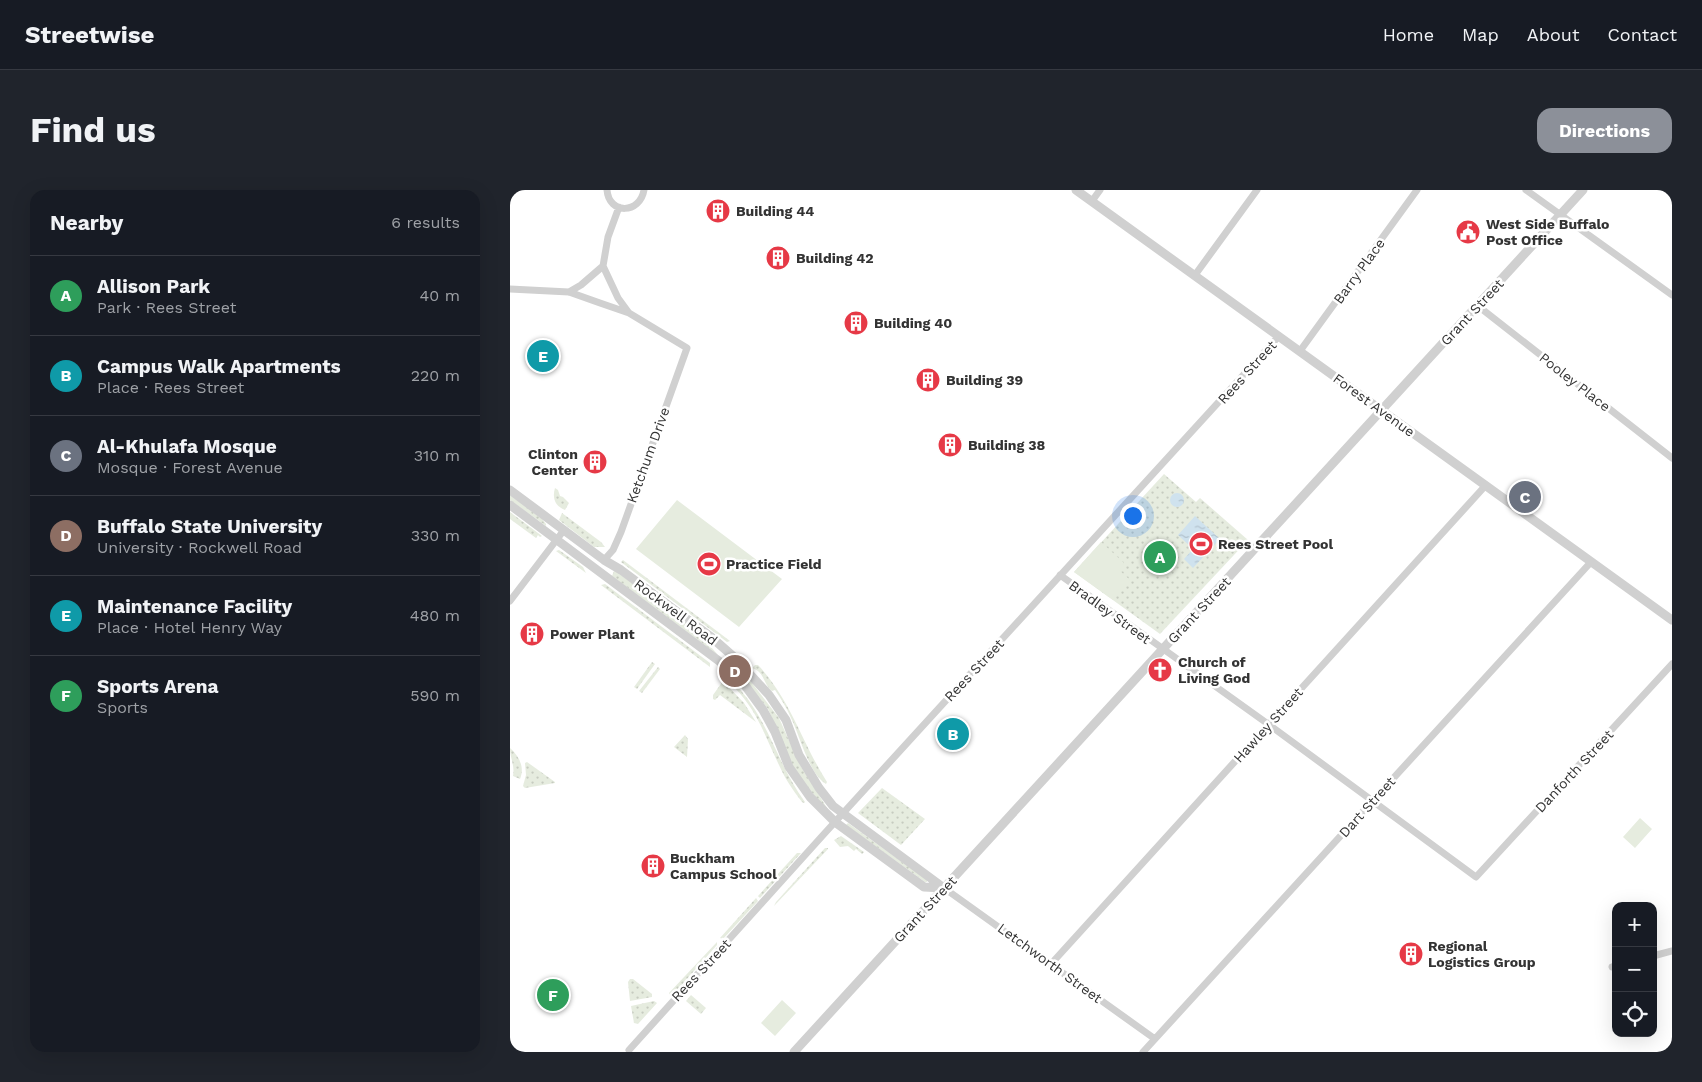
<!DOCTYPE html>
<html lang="en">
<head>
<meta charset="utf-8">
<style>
  :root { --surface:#171b24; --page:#20242c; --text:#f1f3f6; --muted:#9ea1a6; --line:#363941; --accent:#8c9099 }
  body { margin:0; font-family:"Work Sans",sans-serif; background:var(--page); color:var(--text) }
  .controls { position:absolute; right:15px; bottom:15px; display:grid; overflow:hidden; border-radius:10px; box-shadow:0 5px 20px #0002 }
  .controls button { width:45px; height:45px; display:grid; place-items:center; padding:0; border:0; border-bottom:1px solid var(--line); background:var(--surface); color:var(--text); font:25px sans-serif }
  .you { position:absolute; left:622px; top:325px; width:18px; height:18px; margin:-12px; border:4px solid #fff; border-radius:50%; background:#1a73e8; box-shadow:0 0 0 8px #1a73e833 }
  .badge { display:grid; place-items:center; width:32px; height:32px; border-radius:50%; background:var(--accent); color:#fff; font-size:16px; font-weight:700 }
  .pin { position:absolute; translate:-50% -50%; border:2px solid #fff; box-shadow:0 1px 5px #0006 }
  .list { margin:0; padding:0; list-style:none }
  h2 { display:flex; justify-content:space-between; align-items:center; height:65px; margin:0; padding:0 20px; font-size:21px }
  h2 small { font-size:16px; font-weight:400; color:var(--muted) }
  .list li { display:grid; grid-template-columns:32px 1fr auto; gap:15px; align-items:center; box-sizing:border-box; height:80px; padding:0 20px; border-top:1px solid var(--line) }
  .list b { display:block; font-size:19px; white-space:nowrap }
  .list p { margin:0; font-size:16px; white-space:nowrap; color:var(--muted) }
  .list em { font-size:16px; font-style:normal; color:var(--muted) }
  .icon { flex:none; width:28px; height:28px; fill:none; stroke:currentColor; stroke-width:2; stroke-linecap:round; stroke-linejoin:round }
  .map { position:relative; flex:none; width:1162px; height:862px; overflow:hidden; border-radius:15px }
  header { display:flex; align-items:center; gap:30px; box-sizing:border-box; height:70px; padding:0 25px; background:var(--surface); border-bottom:1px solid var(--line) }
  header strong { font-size:24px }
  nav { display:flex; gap:28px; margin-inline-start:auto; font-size:18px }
  .intro { display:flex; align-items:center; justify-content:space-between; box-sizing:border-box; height:120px; padding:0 30px }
  h1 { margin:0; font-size:35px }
  .button { padding:12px 22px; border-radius:15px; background:var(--accent); color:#fff; font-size:18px; font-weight:700 }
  main { display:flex; gap:30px; padding:0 30px }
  aside { flex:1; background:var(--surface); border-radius:15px; box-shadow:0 5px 20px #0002 }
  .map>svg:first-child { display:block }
  .grass { fill:url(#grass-dots) }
  .pitch { fill:#e6ecdf }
  .water { fill:url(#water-ripples) }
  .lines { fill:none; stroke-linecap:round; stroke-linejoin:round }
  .minor { stroke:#d0d0d0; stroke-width:7 }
  .tertiary { stroke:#d0d0d0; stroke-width:9 }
  .labels { text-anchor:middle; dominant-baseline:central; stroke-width:5; stroke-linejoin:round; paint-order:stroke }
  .poi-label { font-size:14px; font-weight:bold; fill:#333; stroke:#fff; text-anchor:start }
  .street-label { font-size:14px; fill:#333; stroke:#fff }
</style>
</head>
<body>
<header>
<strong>Streetwise</strong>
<nav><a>Home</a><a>Map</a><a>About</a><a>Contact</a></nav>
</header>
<div class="intro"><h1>Find us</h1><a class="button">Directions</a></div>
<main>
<aside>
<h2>Nearby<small>6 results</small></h2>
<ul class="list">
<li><span class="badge" style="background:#2e9e5b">A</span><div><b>Allison Park</b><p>Park · Rees Street</p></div><em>40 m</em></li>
<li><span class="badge" style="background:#0f9aa8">B</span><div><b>Campus Walk Apartments</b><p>Place · Rees Street</p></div><em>220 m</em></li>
<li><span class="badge" style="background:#6b7280">C</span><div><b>Al-Khulafa Mosque</b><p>Mosque · Forest Avenue</p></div><em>310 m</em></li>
<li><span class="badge" style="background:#8d6e63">D</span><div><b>Buffalo State University</b><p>University · Rockwell Road</p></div><em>330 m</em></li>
<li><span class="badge" style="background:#0f9aa8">E</span><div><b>Maintenance Facility</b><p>Place · Hotel Henry Way</p></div><em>480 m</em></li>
<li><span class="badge" style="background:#2e9e5b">F</span><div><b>Sports Arena</b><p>Sports</p></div><em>590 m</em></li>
</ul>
</aside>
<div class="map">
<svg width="1162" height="862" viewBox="0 0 1162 862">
  <defs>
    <pattern id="grass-dots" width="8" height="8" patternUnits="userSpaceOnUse" patternTransform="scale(1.25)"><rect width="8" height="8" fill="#e6ecdf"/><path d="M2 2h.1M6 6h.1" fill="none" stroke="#c6cbc0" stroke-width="1.8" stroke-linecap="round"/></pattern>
    <pattern id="water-ripples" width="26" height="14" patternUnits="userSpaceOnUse" patternTransform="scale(1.25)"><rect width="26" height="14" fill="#cfe2ee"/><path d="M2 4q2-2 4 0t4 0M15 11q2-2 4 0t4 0" fill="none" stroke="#b2c2cd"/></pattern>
  </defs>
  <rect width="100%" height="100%" fill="#fff"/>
  <path class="grass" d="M654,284L686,312L690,308L738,350L650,444L564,382Z
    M45,298L48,300L50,306L53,307L59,313L55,320C45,316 42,308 45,298Z
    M0,305L32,329L36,334V336L0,310Z
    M0,322L32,346L30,347L28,345L26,348L0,329Z
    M52,323L91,352L95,357H84L49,330Z
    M49,360L73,377L76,383L46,361Z
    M113,370L220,451L217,452L111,372Z
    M104,381L107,382L187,441L208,465L102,386Z
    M95,394L200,473V477L91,395Z
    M142,472L145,474L127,499L124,497Z
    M245,475H248C281,510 292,553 317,592L316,594C299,584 290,546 281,528C277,518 271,509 265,500L262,501C253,494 255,482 242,478Z
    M148,477L150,479L132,503L129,501Z
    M233,486L242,493L269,528L290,575L319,621H317L299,599L284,578L258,519L233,488Z
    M213,491L234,513L246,532L210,505L205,510L203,509V505Z
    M226,495C259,530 267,574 295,612L294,613L292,612C283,600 275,589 269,575C254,545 249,523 224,497Z
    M175,545L178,549L177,567L164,557Z
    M0,558C9,566 15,577 10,589L3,586C5,576 0,568 0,558Z
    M17,572L45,592V593L15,598L13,596L16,585L15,573Z
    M372,598L415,629L391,655L348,623Z
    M338,633L417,690V692H415L336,635Z
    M331,646L354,662L352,664L346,659L344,661L338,656L330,657L324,650Z
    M315,658H318V659L264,716L266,712Z
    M287,663H291L250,708L248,706Z
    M246,708L248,711L213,749L210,748Z
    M207,752V755L161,807L159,803Z
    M120,789H123L142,804V807L120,811L118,792Z
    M181,805L196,818L191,824L176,811Z
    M144,811L147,813L128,834L124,833L121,816Z"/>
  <path class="pitch" d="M167,310L272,389L229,437L126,359Z
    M591,352L614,373L609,380L620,390L603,410L564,382Z
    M1130,628L1142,639L1125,658L1113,647Z
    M272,810L286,823L265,846L251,833Z"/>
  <path class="water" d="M660 310a7 7 0 1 1 14 0a7 7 0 1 1-14 0Z
    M685,326L710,349L683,378L674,369L683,359L668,345Z"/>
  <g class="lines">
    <path class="minor" d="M97,0C99,25 130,24 134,0
      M1016,0L1162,105
      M582,11L590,0
      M93,76L108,108L119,123
      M685,85L747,0
      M0,99L59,102L90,113L119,123L177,158L111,342L103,360L94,370
      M59,102L71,95L93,76L98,47L109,17
      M968,116L1162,268
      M790,161L907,0
      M550,385L758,534L966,687L1162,474
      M0,411L54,340
      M434,698L645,849
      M1143,766L1162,761
      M541,774L976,295
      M1102,777L1106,776
      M119,860L314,644L769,146
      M633,862L1081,372"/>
    <path class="tertiary" d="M566,0L1162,430
      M0,300L94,370L111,380L200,446L225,468L259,505L276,530L289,565L309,598L323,616L434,698
      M0,315L217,477L234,494L253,520L265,542L279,577L300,607L325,632L414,697L434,698
      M284,862L1073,0"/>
  </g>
  <defs>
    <symbol id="building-disc" viewBox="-11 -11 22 22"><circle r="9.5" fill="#e63946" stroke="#fff"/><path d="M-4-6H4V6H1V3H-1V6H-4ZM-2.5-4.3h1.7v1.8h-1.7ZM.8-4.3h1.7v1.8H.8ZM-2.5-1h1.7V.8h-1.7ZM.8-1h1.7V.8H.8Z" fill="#fff"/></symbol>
    <symbol id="civic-disc" viewBox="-11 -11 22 22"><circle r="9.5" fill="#e63946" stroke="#fff"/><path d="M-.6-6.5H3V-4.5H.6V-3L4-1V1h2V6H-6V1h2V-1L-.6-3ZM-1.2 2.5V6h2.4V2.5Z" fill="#fff"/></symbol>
    <symbol id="stadium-disc" viewBox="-11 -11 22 22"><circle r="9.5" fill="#e63946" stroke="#fff"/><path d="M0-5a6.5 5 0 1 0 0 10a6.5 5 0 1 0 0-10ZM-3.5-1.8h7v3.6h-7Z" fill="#fff"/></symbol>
    <symbol id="church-disc" viewBox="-11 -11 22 22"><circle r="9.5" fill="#e63946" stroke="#fff"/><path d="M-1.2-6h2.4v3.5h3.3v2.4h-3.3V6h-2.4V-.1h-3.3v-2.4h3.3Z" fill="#fff"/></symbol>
  </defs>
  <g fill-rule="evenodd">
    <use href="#building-disc" x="194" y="7" width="28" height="28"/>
    <use href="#civic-disc" x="944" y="28" width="28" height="28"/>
    <use href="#building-disc" x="254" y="54" width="28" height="28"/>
    <use href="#building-disc" x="332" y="119" width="28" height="28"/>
    <use href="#building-disc" x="404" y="176" width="28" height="28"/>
    <use href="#building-disc" x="426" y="241" width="28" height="28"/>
    <use href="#building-disc" x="71" y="258" width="28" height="28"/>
    <use href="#stadium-disc" x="677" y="340" width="28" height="28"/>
    <use href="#stadium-disc" x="185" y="360" width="28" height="28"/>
    <use href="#building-disc" x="8" y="430" width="28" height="28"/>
    <use href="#church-disc" x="636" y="466" width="28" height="28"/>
    <use href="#building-disc" x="129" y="662" width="28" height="28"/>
    <use href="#building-disc" x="887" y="750" width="28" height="28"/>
  </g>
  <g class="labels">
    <g class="poi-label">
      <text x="226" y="21">Building 44</text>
      <text x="976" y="34">West Side Buffalo<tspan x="976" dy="16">Post Office</tspan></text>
      <text x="286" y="68">Building 42</text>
      <text x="364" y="133">Building 40</text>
      <text x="436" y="190">Building 39</text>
      <text x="458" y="255">Building 38</text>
      <text x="68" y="264" text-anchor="end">Clinton<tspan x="68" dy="16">Center</tspan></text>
      <text x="708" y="354">Rees Street Pool</text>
      <text x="216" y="374">Practice Field</text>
      <text x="40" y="444">Power Plant</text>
      <text x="668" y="472">Church of<tspan x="668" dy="16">Living God</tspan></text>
      <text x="160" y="668">Buckham<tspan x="160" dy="16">Campus School</tspan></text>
      <text x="918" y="756">Regional<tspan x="918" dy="16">Logistics Group</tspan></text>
    </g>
    <g class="street-label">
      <text transform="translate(849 81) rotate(-54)">Barry Place</text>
      <text transform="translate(962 122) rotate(-47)">Grant Street</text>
      <text transform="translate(737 182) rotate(-48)">Rees Street</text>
      <text transform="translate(1065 192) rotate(38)">Pooley Place</text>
      <text transform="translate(864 215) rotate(36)">Forest Avenue</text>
      <text transform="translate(138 265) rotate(-70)">Ketchum Drive</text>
      <text transform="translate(689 420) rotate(-47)">Grant Street</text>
      <text transform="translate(166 422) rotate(37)">Rockwell Road</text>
      <text transform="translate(600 422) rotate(36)">Bradley Street</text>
      <text transform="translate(464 480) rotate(-47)">Rees Street</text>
      <text transform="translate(758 535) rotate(-48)">Hawley Street</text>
      <text transform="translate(1064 581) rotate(-47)">Danforth Street</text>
      <text transform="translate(857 617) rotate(-48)">Dart Street</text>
      <text transform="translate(415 719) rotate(-47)">Grant Street</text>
      <text transform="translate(540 773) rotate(36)">Letchworth Street</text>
      <text transform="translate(191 780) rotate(-47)">Rees Street</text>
    </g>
  </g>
</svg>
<div class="controls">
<button>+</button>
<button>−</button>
<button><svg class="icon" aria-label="locate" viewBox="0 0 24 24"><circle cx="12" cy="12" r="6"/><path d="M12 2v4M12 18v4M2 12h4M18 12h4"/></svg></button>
</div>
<div class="you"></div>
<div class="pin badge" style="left:650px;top:367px;background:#2e9e5b">A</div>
<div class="pin badge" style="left:443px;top:544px;background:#0f9aa8">B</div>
<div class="pin badge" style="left:1015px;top:307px;background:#6b7280">C</div>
<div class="pin badge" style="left:225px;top:481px;background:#8d6e63">D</div>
<div class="pin badge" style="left:33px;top:166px;background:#0f9aa8">E</div>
<div class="pin badge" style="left:43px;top:805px;background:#2e9e5b">F</div>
</div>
</main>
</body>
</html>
